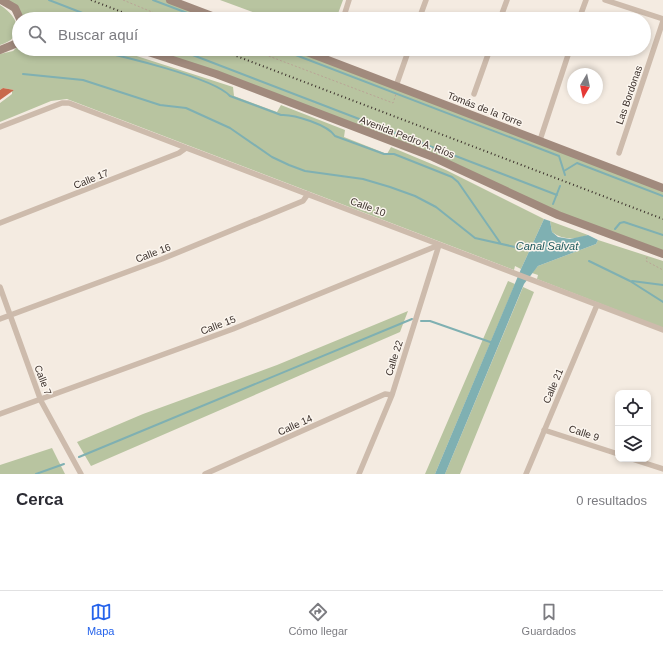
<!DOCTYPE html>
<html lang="es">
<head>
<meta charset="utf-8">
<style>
  :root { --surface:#fff; --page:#f2f2f3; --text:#2b2b33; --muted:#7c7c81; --line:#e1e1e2; --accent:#2563eb }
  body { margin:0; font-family:Arial,sans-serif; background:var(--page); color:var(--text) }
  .controls { position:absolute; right:12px; bottom:12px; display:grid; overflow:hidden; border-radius:8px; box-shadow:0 2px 6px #0003 }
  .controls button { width:36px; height:36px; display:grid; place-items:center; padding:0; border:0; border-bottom:1px solid var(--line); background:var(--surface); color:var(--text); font:20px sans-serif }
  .compass { position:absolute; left:567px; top:68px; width:36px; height:36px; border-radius:50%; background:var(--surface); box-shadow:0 2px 6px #0003; rotate:189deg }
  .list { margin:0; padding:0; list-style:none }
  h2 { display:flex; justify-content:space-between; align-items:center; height:52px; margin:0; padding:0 16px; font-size:17px }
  h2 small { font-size:13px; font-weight:400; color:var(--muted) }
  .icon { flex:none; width:22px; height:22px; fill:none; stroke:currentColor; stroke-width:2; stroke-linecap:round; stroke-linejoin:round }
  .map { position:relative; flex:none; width:663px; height:474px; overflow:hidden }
  .search { position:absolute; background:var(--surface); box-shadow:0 2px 6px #0003; left:12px; right:12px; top:12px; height:44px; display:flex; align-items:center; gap:10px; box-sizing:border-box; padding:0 14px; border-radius:22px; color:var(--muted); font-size:15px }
  .sheet { height:116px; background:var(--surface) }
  nav { display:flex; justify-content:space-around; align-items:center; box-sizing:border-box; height:56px; border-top:1px solid var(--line); background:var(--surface); font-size:11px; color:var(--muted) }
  nav a { display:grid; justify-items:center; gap:2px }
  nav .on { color:var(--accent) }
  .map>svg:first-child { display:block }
  .green { fill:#b8c4a0 }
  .water { fill:#7fb0b2 }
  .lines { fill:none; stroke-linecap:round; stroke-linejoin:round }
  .stream { stroke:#7fb0b2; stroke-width:2 }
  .building { fill:#c8694b }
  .path { stroke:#b9a596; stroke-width:1; stroke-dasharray:2 2; stroke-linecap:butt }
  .street { stroke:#cdbbac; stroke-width:5.5 }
  .secondary { stroke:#a18a7d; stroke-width:8 }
  .rail { stroke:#3b302b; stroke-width:2; stroke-dasharray:1 3; stroke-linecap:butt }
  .labels { text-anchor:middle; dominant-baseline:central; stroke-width:3; stroke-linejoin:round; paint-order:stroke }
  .street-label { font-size:10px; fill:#3b302b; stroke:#fbf5ee }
  .water-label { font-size:11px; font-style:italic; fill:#1f5a5e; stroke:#fbf5ee }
</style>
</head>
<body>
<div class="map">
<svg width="663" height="474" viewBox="0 0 663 474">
  <rect width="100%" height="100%" fill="#f4ebe1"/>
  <path class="green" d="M1,0H170L220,19H20Z
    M220,0H343L336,19H272Z
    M0,5C19,17 26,37 0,45Z
    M19,45V49H115L233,87L234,96L277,112L281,105L345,130L344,137L387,154L391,147L446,170L544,219L521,269L515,266L514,270L67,99L51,101L0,122V103L12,94V91L14,90L3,88L0,90V54L13,51Z
    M139,49H299L663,188V254L558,215L464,170Z
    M550,221L588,235C575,240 563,240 552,232Z
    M598,240L663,261V328L537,279L538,275L532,273L538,266L596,244Z
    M508,281L515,284L435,474H425Z
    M523,287L534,292L460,474H445Z
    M408,311L400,332L91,466L77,442L143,414L277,365Z
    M52,448L65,474H0V465Z"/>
  <path class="water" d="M544,219L550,221L552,232L558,237L570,239L588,235L598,240L596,244L538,266L524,284L445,474H435L521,269Z"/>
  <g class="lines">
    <path class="stream" d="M49,0L98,19
      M153,0L203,19
      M89,49C117,55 213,77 230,96L281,115C294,114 328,125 335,136L384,154H394L452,177L458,182L501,244
      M177,49L557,195
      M280,49L559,156L565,175
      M23,74L83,80L160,105L186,108L230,128L272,157L289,165L305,171L363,179L390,187L415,196L436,207L475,238L515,247
      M564,171L577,163L663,196
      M553,204L560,186
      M615,229L620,223L624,222L663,235
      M589,261L630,281L663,302
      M632,281L663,285
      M421,321H430L493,343
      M79,457L412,319
      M36,474L64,464"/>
  </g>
  <path class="building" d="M3,88L14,90L0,100V90Z"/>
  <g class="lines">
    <path class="path" d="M123,0L169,19
      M250,49L393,103L396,94
      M647,257L646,261L663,270"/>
    <path class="street" d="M605,0L663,19
      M343,19L349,0
      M419,19L426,0
      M500,19L507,0
      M579,19L586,0
      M396,86L409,49
      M474,94L490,49
      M0,127L62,103H69L663,330
      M540,140L570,49
      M619,153L663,21
      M0,223L179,153L186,148
      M0,287L41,401L81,474
      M0,319L162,259L303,201L308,194
      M0,414L233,329L439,245
      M544,430L618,454
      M632,459L663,469
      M205,474L385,394L392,395
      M359,474L392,395L439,245
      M526,474L597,305"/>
    <path class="secondary" d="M1,0L15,8L20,19
      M170,0L220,19
      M139,49L216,74L433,157L558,215L663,254
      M299,49L663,188
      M0,50L15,44L19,39"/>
    <path class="rail" d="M91,0L140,19
      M136,14L150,19
      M218,49L663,219"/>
  </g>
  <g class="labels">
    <g class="street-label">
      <text transform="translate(629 95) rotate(-71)">Las Bordonas</text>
      <text transform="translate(485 109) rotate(21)">Tomás de la Torre</text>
      <text transform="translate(407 137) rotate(21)">Avenida Pedro A. Ríos</text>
      <text transform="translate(91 179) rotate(-22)">Calle 17</text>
      <text transform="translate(368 207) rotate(21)">Calle 10</text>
      <text transform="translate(153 253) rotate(-21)">Calle 16</text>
      <text transform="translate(218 325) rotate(-21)">Calle 15</text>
      <text transform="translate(394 358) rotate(-72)">Calle 22</text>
      <text transform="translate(43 380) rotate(69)">Calle 7</text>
      <text transform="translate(553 386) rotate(-67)">Calle 21</text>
      <text transform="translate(295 425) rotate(-24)">Calle 14</text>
      <text transform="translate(584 433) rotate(18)">Calle 9</text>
    </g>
    <g class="water-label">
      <text x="547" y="246">Canal Salvat</text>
    </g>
  </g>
</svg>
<div class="controls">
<button><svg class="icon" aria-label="locate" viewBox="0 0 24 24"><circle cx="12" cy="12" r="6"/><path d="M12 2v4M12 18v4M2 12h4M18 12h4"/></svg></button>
<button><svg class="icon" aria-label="layers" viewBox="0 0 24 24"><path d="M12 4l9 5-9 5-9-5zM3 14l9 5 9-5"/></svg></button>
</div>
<svg class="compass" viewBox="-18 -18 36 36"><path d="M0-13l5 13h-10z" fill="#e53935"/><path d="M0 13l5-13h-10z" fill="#7c7c81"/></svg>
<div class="search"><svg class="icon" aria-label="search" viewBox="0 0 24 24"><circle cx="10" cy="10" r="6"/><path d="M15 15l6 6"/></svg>Buscar aquí</div>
</div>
<section class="sheet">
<h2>Cerca<small>0 resultados</small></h2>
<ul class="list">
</ul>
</section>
<nav>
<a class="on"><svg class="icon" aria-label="map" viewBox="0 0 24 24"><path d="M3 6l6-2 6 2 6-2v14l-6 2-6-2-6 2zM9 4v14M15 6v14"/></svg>Mapa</a>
<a><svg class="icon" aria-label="directions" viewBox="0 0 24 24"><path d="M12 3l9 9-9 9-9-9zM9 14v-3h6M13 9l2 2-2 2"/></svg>Cómo llegar</a>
<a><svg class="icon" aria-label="saved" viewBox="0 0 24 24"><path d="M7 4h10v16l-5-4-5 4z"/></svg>Guardados</a>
</nav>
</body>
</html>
